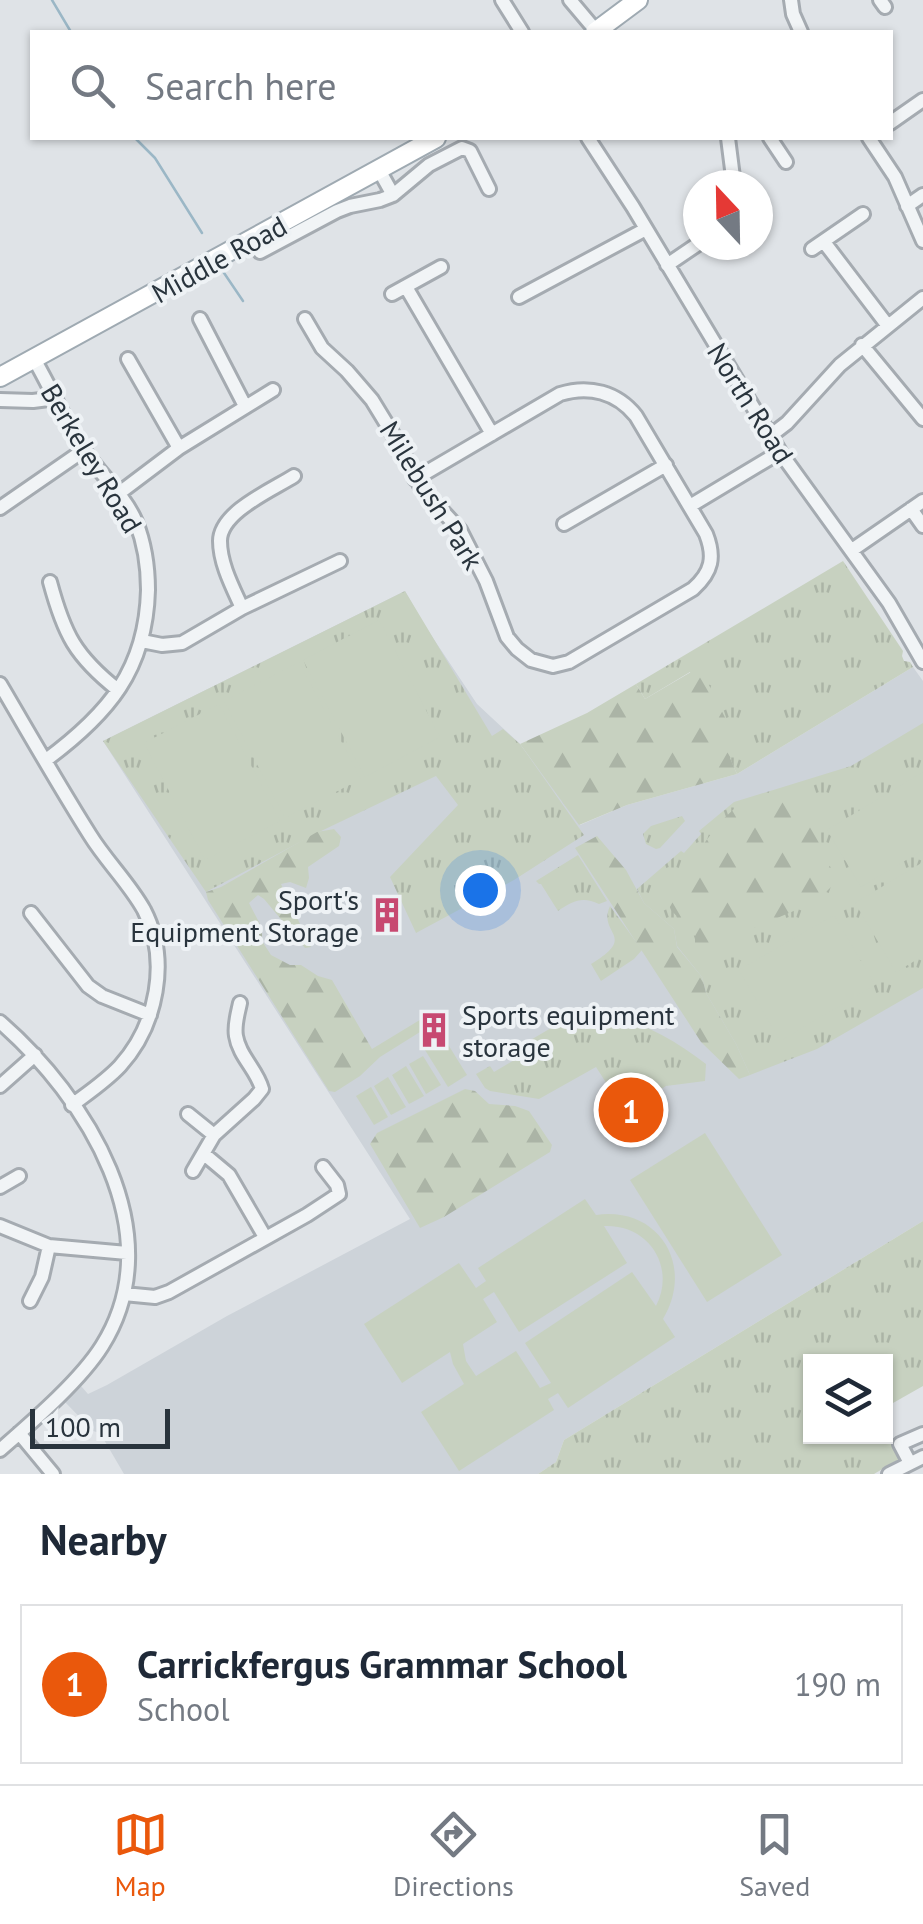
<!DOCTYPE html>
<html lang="en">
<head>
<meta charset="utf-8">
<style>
  :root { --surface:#fff; --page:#f6f6f7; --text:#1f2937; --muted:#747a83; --line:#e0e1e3; --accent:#ea580c }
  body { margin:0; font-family:"PT Sans",sans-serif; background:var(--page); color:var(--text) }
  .controls { position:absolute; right:30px; bottom:30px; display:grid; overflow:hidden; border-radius:0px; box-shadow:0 2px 8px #0004 }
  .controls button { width:90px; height:90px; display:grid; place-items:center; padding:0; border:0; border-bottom:2px solid var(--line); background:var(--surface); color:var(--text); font:50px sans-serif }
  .compass { position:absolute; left:683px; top:170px; width:90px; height:90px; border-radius:50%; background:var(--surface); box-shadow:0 2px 8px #0004; rotate:338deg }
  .scale { position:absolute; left:30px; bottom:25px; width:140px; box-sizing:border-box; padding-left:10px; border:5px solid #29343d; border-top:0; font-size:28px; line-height:35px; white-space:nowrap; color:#29343d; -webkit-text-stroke:8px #eef2f5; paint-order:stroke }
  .you { position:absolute; left:480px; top:890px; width:35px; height:35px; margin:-25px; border:8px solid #fff; border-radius:50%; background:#1a73e8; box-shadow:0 0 0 15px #1a73e833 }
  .badge { display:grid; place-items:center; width:65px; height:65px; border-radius:50%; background:var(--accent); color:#fff; font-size:32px; font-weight:700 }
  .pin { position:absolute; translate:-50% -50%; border:5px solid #fff; box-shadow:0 2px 10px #0006 }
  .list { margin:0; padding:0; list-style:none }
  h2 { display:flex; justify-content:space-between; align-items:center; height:130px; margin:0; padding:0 40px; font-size:42px }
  h2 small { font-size:32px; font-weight:400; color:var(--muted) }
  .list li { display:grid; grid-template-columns:65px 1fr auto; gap:30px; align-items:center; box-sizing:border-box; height:160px; margin:0 20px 20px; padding:0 20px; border:2px solid var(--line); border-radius:0px }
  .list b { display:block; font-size:38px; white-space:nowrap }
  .list p { margin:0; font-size:32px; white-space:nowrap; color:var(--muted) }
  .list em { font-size:32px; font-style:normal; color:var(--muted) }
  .icon { flex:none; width:55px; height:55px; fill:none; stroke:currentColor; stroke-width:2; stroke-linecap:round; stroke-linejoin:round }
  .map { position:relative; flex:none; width:923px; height:1474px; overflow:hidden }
  .search { position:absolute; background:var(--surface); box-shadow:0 2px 8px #0004; left:30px; right:30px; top:30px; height:110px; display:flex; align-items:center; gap:25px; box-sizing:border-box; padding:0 35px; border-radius:0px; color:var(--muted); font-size:38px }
  .sheet { height:310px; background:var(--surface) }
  nav { display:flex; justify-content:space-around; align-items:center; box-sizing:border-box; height:140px; border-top:2px solid var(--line); background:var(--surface); font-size:28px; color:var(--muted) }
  nav a { display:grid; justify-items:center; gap:5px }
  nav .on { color:var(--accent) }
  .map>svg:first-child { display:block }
  .built { fill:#cdd3d9 }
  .grass { fill:url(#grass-tufts) }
  .forest { fill:url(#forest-firs) }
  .pitch { fill:#c7d1c0; fill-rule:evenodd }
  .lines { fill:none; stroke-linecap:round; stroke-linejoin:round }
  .stream { stroke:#9bb7c6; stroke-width:2.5 }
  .minor-casing { stroke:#a5abb1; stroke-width:18 }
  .major-casing { stroke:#9faab2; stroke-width:22 }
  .minor { stroke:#f1f4f6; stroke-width:12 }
  .major { stroke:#fff; stroke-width:18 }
  .labels { text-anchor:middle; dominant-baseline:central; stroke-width:8; stroke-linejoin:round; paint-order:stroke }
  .street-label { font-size:28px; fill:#29343d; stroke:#eef2f5 }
  .poi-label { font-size:28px; fill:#29343d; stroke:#eef2f5; text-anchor:end }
</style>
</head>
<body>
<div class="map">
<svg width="923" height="1474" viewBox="0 0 923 1474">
  <defs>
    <pattern id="grass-tufts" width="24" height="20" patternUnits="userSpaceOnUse" patternTransform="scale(2.5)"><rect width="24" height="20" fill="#c7d1c0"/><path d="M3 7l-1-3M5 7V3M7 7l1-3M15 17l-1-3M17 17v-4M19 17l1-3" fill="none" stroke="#abb4a6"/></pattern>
    <pattern id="forest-firs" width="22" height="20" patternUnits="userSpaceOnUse" patternTransform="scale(2.5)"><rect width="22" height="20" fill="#c7d1c0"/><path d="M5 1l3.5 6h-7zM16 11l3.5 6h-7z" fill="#abb4a6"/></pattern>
  </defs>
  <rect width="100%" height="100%" fill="#dfe3e7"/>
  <path class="built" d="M405,591L423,623L477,704L520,744L580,825L627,805L737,774L913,667L923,681V1221L564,1440L556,1462L538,1474H124L100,1433L93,1431L65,1402L81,1386L88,1394L107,1385L227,1316L410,1219L103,741Z"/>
  <path class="grass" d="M843,561L903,651L902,656L904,661L910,662L913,667L737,774L690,672L645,699L636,684Z
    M405,591L492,736L503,729L520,744L584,835L514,880L416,933L390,877L458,805L436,776L317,833L206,892L103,741Z
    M923,723V988L817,1049L750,1075L736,1044L706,993L702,977L677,946L674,929L644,903L637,889L681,851L684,853L701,834L699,831L734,802L851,766Z
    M682,816L685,821L660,848L656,849L646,844L643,834L651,826Z
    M578,855L607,901L599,904C582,896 573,901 558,911L541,884H539L536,881Z
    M610,906L642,950L634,959L601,981L591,964C639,935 597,935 610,906Z
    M614,1017C649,1025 677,1042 706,1064L705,1081L666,1086L625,1112L596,1067L539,1099L490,1091L485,1088L476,1074L490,1066L494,1072L521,1056L517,1048L568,1018L576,1030L595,1018L608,1021Z
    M923,1221V1386L886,1407V1362H810V1436H886V1426L901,1458L874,1474H538L556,1462L564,1440Z"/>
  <path class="forest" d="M691,672L705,677L740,748L730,758L737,774L627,805L579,825L520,744L587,713L636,684L645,699Z
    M772,793L791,799L804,806L821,838L822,855L839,879L817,901L754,928L728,947L711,954L702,953L695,947V936L671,910L663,891L671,878L690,863L719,823L734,809Z
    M334,829L341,837L339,846L308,867L309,878L306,888L290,882L281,884L311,947L305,948L264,899L258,895L249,903L262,928V941L271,955L290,965H301L318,976L332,980L372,1049L423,1018L433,1020L428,1027L380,1057L360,1076L335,1092L329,1091L208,900L206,892L221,887L317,832Z
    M597,836L626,870L644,903L674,929L677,947L702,977L706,993L736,1044L750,1075L739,1079L701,1042L575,848Z
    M465,1089L475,1091L489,1104L515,1106L529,1111L552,1145L550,1152L444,1217L420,1228L370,1144L377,1133Z"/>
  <path class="pitch" d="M379,620L440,737L365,777L303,660Z
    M299,662L361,779L285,818L224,701Z
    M219,704L280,821L205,860L144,743Z
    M923,772V850L861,887L827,830Z
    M923,862V956L896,972L855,903Z
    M834,915L875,985L780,1041L739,970Z
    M444,1038L467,1075L448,1087L425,1050Z
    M423,1056L441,1085L426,1094L409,1064Z
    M406,1066L424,1096L409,1104L392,1075Z
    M388,1077L406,1107L391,1115L374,1086Z
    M371,1087L388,1117L374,1125L356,1096Z
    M705,1133L782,1255L707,1302L630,1180Z
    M585,1199L596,1215C659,1206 695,1266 663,1319L675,1337L568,1408L558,1393L548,1399L554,1410L459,1471L421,1412L464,1384L453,1364L450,1352L402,1383L364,1324L459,1263L476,1288L486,1281L478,1268ZM604,1226C649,1224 676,1267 656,1306L632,1272L525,1343L551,1383L540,1388L516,1351L476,1376L466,1361L463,1344L497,1322L483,1299L494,1292L519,1332L627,1263Z"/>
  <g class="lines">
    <path class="stream" d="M52,0L71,32
      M135,138L155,158L202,233
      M220,267L243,301"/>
    <defs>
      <path id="minor" d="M502,0L522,32
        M570,0L597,32
        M791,0L793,14L801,32
        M880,0L885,7
        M890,123L923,100
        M588,138L633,207L780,452L889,603L923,662
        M728,138L734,185
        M770,138L786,162
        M869,138L895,177L923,241
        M379,170L393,195
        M907,206L923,195
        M824,242L888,326
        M812,249L863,214
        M260,252L337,211L350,206L380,200L393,195L429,165L462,148L470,151L489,189
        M667,265L698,244
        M406,287L492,434
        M392,294L441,267
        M519,297L646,229
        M200,319L245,406
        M305,319L322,348L347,371L372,400L394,436L422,489L460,530L486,581L507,637L517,649L531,660L553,666L569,662L693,589C712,572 715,557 706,534L636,416C617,392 589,385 560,394L415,479
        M862,345L923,419
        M34,359C52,390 66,424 86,453C102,476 125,496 136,522C144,542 148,568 148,590C146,670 108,714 46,760
        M128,359L179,448
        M0,400L33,401L56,398
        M770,436L787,423L840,365L923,298
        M118,494L179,448L273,390
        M690,506L780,452
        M0,508L84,450
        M911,509L923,526
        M564,524L666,465
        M852,550L923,501
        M50,582C64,634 75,656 118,690
        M242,608C233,588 220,564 220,541C220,512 272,490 294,476
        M142,641L162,645L182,643L242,608L340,561
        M0,684C30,735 59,786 90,835C106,861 129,883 144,910C170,960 157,1025 120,1066C106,1081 88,1093 72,1105
        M31,913L88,986L102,996L150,1015
        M0,1022C86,1097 173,1233 102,1346C80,1381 32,1422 0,1450
        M0,1086L35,1055
        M188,1114L214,1135
        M204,1154L229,1175L265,1237
        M193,1171L214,1135L254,1099L262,1089C257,1070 239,1056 236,1036C234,1025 238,1013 240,1003
        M0,1187L19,1176
        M0,1226L49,1246L127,1253
        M124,1294L155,1297L169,1292L307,1215L339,1194L337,1185L323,1167
        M30,1301L42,1277L49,1246
        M19,1433L53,1474
        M910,1463L900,1444L923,1434
        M889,1474L923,1457"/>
      <path id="major" d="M595,32L638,0
        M0,377L436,138"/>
    </defs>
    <use href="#minor" class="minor-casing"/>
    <use href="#major" class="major-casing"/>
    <use href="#minor" class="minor"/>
    <use href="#major" class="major"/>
  </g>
  <defs>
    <symbol id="building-bare" viewBox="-9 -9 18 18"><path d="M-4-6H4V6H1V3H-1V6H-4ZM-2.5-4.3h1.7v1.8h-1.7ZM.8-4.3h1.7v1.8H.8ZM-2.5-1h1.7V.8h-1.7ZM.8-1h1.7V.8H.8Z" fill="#c74971" stroke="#eef2f5" stroke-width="2.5" paint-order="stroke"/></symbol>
  </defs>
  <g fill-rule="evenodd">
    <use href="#building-bare" x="362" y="890" width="50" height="50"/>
    <use href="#building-bare" x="409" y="1005" width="50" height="50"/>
  </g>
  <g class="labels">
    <g class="street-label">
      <text transform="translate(219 259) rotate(-29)">Middle Road</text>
      <text transform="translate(751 403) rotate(58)">North Road</text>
      <text transform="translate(92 458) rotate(59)">Berkeley Road</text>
      <text transform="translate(432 495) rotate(58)">Milebush Park</text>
    </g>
    <g class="poi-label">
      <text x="359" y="899">Sport's<tspan x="359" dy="32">Equipment Storage</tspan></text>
      <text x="462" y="1014" text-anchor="start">Sports equipment<tspan x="462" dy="32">storage</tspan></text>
    </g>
  </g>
</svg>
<div class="controls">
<button><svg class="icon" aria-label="layers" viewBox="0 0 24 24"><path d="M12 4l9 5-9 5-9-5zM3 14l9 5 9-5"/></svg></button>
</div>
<svg class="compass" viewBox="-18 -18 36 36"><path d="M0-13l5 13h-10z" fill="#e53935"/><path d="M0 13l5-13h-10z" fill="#747a83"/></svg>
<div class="scale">100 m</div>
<div class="you"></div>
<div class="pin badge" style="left:631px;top:1110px">1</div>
<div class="search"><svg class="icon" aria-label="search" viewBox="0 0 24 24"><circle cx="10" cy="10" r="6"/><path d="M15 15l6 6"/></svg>Search here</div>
</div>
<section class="sheet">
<h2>Nearby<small></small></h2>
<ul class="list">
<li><span class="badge">1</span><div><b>Carrickfergus Grammar School</b><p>School</p></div><em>190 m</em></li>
</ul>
</section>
<nav>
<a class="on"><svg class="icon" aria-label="map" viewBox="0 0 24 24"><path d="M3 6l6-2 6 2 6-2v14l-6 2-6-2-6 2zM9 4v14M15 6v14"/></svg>Map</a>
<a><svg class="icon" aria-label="directions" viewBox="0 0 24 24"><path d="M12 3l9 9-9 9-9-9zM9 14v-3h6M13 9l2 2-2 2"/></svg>Directions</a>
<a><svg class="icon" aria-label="saved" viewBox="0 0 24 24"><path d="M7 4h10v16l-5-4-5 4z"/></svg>Saved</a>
</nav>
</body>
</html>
